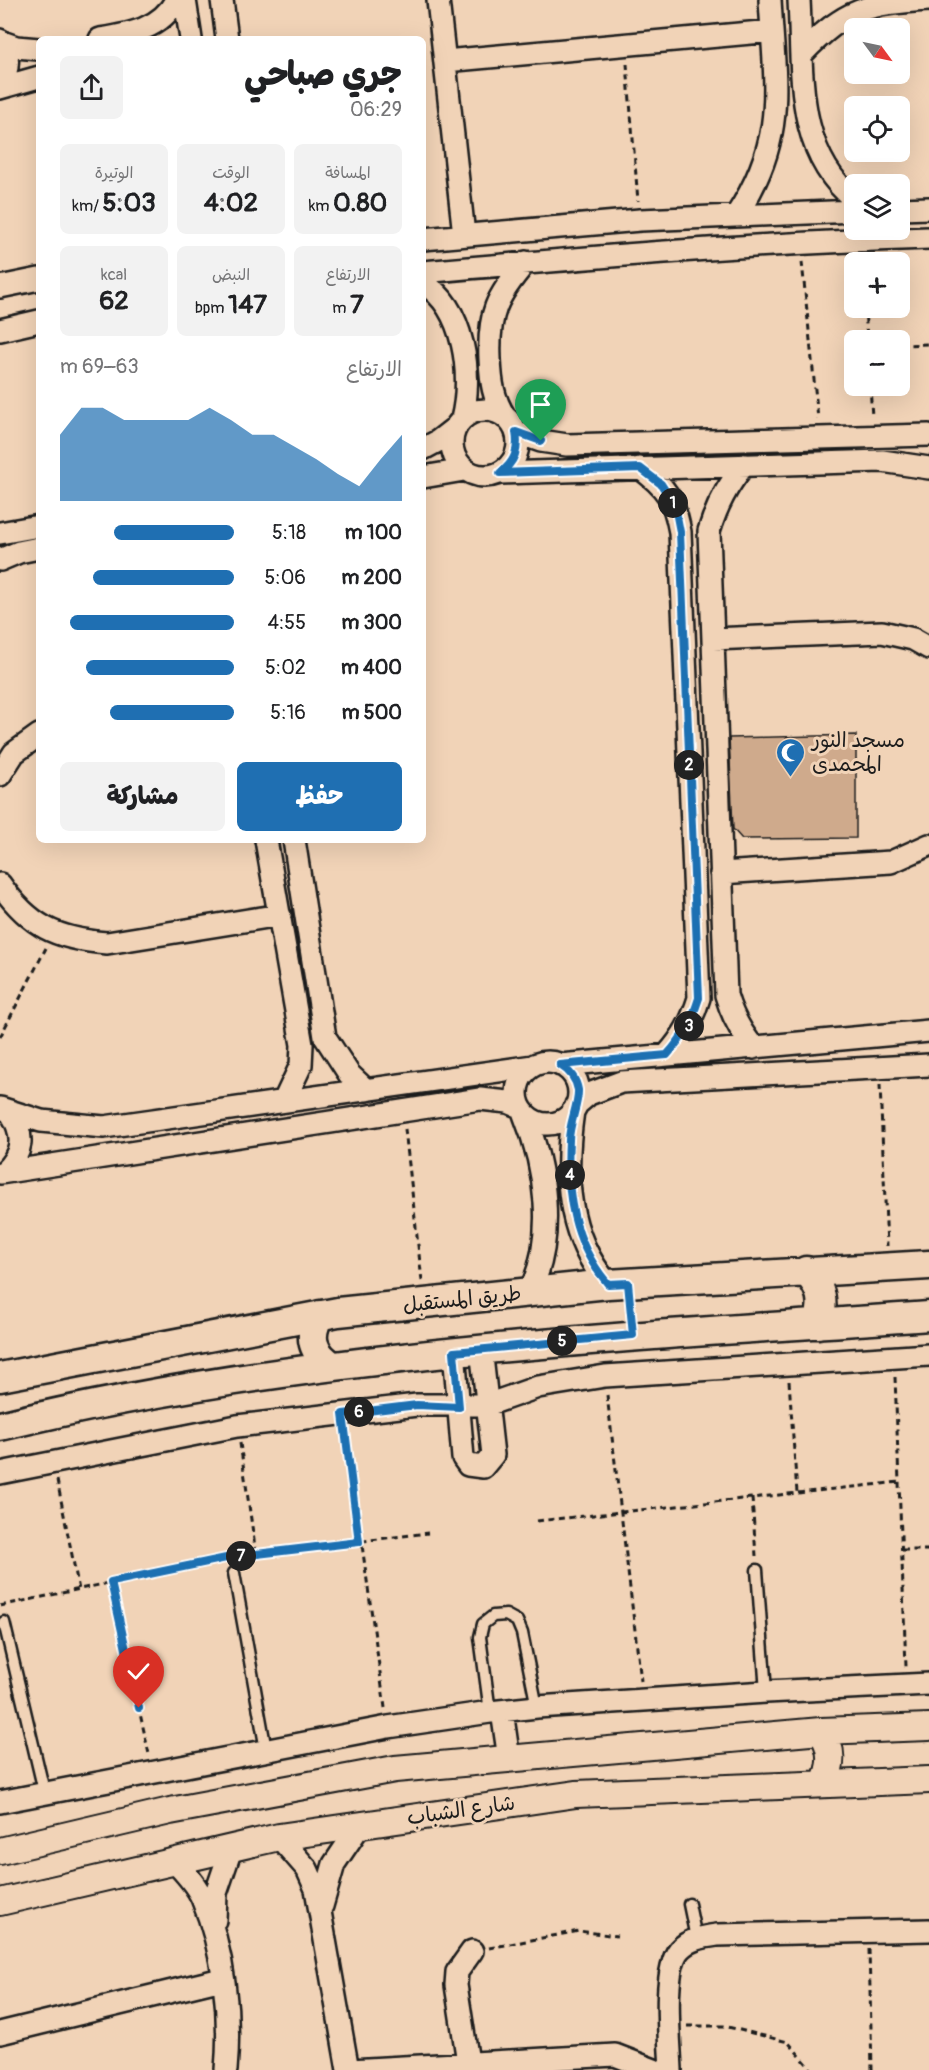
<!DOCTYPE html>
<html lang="ar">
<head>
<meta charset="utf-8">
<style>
  :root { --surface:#fff; --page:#f2f2f2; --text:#202124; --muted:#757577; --accent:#1f6fb2 }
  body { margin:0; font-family:Pangolin,"Playpen Sans Arabic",sans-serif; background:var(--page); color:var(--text); direction:rtl; height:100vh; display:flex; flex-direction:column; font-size:22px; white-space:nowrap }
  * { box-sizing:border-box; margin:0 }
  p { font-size:20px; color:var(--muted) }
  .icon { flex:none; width:33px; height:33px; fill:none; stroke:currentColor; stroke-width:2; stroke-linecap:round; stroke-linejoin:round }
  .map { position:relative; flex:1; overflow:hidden; direction:ltr }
  .sheet { position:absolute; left:36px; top:36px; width:390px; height:807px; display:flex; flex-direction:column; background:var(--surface); border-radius:9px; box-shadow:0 6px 24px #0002; direction:rtl }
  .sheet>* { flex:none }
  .needle { width:39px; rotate:123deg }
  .buttons { position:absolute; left:844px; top:18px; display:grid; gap:12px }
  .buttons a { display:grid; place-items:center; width:66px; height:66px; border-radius:9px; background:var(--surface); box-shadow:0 6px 24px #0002; font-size:30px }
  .pin { position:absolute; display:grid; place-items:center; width:51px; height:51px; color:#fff; margin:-62px -26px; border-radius:50% 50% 50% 0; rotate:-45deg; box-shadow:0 0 6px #0007 }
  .pin .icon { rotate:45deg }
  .km { position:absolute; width:30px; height:30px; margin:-15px; border-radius:50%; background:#222; color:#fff; font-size:16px; line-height:30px; text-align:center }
  .round { display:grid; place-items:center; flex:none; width:63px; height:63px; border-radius:9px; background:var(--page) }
  .head { display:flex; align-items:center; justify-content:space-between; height:102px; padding:0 24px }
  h1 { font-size:33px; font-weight:800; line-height:45px }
  .figures { display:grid; grid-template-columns:repeat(3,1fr); gap:9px; height:102px; padding:6px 24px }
  .figures div { display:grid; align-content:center; border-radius:9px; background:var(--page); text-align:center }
  .figures b { font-size:26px; font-weight:800 }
  .figures small { font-size:16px; font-weight:400 }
  .figures p { font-size:16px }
  .chart { height:168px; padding:12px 24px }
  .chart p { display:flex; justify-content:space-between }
  .chart svg { width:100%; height:108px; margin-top:6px; fill:var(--accent); opacity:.7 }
  .cta { display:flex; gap:12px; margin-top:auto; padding:12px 24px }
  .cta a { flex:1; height:69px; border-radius:9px; background:var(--accent); color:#fff; font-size:24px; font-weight:800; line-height:69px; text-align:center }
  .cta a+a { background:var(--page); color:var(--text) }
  ul { padding:0 24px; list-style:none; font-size:20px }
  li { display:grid; grid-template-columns:96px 72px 1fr; align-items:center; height:45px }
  li i { height:15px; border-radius:8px; background:var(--accent) }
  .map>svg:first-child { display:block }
  .building { fill:#cfaa8c; stroke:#1c1c1c; stroke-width:1.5 }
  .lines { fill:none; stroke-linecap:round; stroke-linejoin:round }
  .service-casing { stroke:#1c1c1c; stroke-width:15 }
  .minor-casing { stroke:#1c1c1c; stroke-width:26 }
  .tertiary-casing { stroke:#1c1c1c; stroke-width:30 }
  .secondary-casing { stroke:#1c1c1c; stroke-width:33 }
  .path { stroke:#1c1c1c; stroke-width:3; stroke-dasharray:6 4.5; stroke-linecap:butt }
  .service { stroke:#f1d3b7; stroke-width:10 }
  .minor { stroke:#f1d3b7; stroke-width:21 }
  .tertiary { stroke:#f1d3b7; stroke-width:26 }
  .secondary { stroke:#f1d3b7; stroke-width:28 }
  .route-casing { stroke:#fff; stroke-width:12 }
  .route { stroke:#1f6fb2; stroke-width:8 }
  .labels { text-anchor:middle; stroke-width:6; stroke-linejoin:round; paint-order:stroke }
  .poi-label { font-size:21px; fill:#1c1c1c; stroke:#f1d3b7; text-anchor:start }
  .street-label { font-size:21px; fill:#1c1c1c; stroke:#f1d3b7 }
</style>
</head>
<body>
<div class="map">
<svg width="929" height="2070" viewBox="0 0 929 2070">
  <rect width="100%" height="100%" fill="#f1d3b7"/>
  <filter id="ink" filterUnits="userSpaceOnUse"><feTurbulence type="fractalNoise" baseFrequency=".0167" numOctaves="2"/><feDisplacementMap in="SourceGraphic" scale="12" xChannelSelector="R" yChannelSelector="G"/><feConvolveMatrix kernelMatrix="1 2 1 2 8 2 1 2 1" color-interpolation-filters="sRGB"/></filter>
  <g filter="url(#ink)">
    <path class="building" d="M856,735v103l-114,1 -9,-10 -4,-91z"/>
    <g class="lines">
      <defs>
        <path id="service" d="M757,1570l9,122
          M234,1573l32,177
          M4,1622l40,169
          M490,1712l-10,-75 3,-13 10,-8 13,-1 11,6 5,12 15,74
          M689,1904l7,34"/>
        <path id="minor" d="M185,0l6,39
          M222,0l5,39
          M438,0l26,235
          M799,0c4,70 -5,152 56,200
          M100,39c30,-5 61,-10 76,-39
          M0,40c10,14 10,29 0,43
          M2,42l14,5 23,2
          M802,54c44,-46 65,-50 127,-54
          M445,61l327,-30
          M0,88l39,-11
          M900,209l29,-1
          M736,216c51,-78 39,-128 34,-216
          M423,239l217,-19 215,-9
          M423,272c169,-15 337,-29 506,-34
          M423,283c42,25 50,93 39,136
          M0,287l39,-8
          M0,330l39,-9
          M452 443a33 33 0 1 1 66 0a33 33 0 1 1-66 0Z
          M505,417c-12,-19 -14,-35 -15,-58 -2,-45 6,-62 36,-97
          M516,432l25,9 26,4 362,-10
          M423,449l15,-8 18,-14
          M744,465c-17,21 -27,40 -35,66l17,464c6,21 14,36 28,53
          M640,468c27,20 34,31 40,64l19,466c-7,23 -16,39 -32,57
          M500,473l382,-12 47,7
          M423,477l41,-7
          M0,533l39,-7
          M0,560l19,-8 20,-4
          M713,639l169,-7 31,7 16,9
          M0,775l14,-22 25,-18
          M266,840l36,205 -1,20 -17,36
          M294,840l31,197 24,37 17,16
          M721,873l170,-11 38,-17
          M0,884c29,42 56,55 107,59l173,-28
          M517 1093a31 31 0 1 1 62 0a31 31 0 1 1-62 0Z
          M560,1065l369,-34
          M576,1105l13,-11 32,-12 308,-17
          M0,1108l41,13 63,6 429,-61
          M573,1111c-9,62 -7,124 35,173
          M524,1114c22,54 32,123 6,177
          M4,1172c19,-19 21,-36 7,-59
          M0,1173l480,-74 28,3 12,5
          M454,1351l9,107 5,7 15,2 10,-12 -12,-107
          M0,1473l237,-47 180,-21h70l51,-18 67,-11 324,-21
          M502,1711l7,48
          M0,1802l388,-75 102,-15 47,-5 229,-15 163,-8
          M279,1837l28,32 9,20 32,181
          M175,1862c10,11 21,22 27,36 22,53 29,116 24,172
          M322,1906l12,-42 27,-40
          M215,1920l1,-27 15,-44
          M0,2033l222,-54
          M468,2062l-12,-77 1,-13 15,-21
          M350,2070l265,-15 39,15
          M671,2070c-1,-28 -9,-99 8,-120 10,-11 24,-13 38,-15l212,-5"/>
        <path id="tertiary" d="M821,1731c12,17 12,35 2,53
          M0,1851l170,-40 225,-42 426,-38 108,-4
          M0,1902l279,-65 297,-43 353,-14"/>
        <path id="secondary" d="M806,1271c16,16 19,32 12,53
          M320,1315c-13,21 -8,38 13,51
          M0,1377l338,-65 270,-28 321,-19
          M0,1426c305,-74 618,-88 929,-110"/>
      </defs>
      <use href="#service" class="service-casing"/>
      <use href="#minor" class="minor-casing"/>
      <use href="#tertiary" class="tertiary-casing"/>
      <use href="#secondary" class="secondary-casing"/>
      <path class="path" d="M627,64l11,137
        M802,262l16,157
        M865,308l2,32
        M900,345l29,-1
        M870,386l2,31
        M0,1037l46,-89
        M880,1085l7,161
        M405,1129l17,152
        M895,1377l11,290
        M789,1381l8,112
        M607,1395l34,286
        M346,1432l39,276
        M240,1443l16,111
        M57,1480l22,110
        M752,1498l4,58
        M537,1521l363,-39
        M902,1550h27
        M111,1583l38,171
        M0,1606l231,-49 197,-24
        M489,1948l90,-17 38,5
        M869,1949l3,121
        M687,2026h37l64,16 24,28"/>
      <use href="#service" class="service"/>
      <use href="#minor" class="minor"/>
      <use href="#tertiary" class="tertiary"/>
      <use href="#secondary" class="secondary"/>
    </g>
  </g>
  <g class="lines" filter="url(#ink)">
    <defs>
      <path id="route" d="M139,1708l-28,-126 120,-25 128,-15 -16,-128 74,-9 42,2 -5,-55 179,-17 -5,-52 -20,1c-35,-41 -42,-91 -39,-144 0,-16 10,-37 9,-50 -2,-12 -8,-19 -18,-25l107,-10c16,-18 25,-34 32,-57l-19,-466 -5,-26 -14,-22 -21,-16 -140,5c15,-11 19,-23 16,-41l25,9"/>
    </defs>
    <use href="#route" class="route-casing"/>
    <use href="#route" class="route"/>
  </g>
  <defs>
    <symbol id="mosque-pin" viewBox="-11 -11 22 30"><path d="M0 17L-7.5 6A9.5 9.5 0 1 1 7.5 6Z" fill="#1f6fb2" stroke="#f1d3b7"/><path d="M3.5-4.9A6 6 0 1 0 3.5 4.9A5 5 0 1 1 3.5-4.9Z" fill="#fff"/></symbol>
  </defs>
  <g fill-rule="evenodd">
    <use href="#mosque-pin" x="774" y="736" width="33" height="45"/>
  </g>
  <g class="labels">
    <g class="poi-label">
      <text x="812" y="747">مسجد النور<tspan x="812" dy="24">المحمدى</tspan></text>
    </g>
    <g class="street-label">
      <text transform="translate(462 1299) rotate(-6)" y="7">طريق المستقبل</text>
      <text transform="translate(461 1810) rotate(-8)" y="7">شارع الشباب</text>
    </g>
  </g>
</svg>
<div class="buttons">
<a><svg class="needle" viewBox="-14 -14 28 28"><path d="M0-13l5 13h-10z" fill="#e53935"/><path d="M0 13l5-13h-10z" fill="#757577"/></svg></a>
<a><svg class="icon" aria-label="locate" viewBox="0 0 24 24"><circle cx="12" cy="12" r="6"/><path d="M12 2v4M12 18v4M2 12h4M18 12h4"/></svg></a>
<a><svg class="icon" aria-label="layers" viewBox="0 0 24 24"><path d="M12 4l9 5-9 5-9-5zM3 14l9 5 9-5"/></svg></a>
<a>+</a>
<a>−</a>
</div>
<div class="pin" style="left:541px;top:441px;background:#1e9e55"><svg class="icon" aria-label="arrive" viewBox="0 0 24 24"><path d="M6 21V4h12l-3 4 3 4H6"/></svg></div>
<div class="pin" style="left:139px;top:1708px;background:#d93025"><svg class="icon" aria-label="check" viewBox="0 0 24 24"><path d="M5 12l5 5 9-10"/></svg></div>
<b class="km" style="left:673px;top:503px">1</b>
<b class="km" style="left:689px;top:765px">2</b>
<b class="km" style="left:689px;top:1026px">3</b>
<b class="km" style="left:570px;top:1175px">4</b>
<b class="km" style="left:562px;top:1341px">5</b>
<b class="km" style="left:359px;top:1412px">6</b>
<b class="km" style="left:241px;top:1556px">7</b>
<section class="sheet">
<div class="head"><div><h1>جري صباحي</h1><p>06:29</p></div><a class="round"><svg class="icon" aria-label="share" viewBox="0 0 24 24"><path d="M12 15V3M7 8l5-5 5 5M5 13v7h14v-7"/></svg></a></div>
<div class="figures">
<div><p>المسافة</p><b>0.80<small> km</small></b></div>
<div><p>الوقت</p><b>4:02</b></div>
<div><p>الوتيرة</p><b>5:03<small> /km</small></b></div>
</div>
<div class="figures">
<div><p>الارتفاع</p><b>7<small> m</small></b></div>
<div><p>النبض</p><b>147<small> bpm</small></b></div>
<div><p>kcal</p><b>62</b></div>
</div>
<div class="chart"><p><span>الارتفاع</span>63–69 m</p>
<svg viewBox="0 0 160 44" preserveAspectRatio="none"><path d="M0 44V17L10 6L20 6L30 11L40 11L50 11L60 11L70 6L80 11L90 17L100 17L110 22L120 27L130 33L140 38L150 27L160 17V44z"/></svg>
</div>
<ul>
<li><b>100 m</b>5:18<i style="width:69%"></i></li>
<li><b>200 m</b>5:06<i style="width:81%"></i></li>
<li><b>300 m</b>4:55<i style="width:94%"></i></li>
<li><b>400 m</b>5:02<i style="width:85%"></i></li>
<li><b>500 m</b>5:16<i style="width:71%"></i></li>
</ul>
<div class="cta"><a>حفظ</a><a>مشاركة</a></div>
</section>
</div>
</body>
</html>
